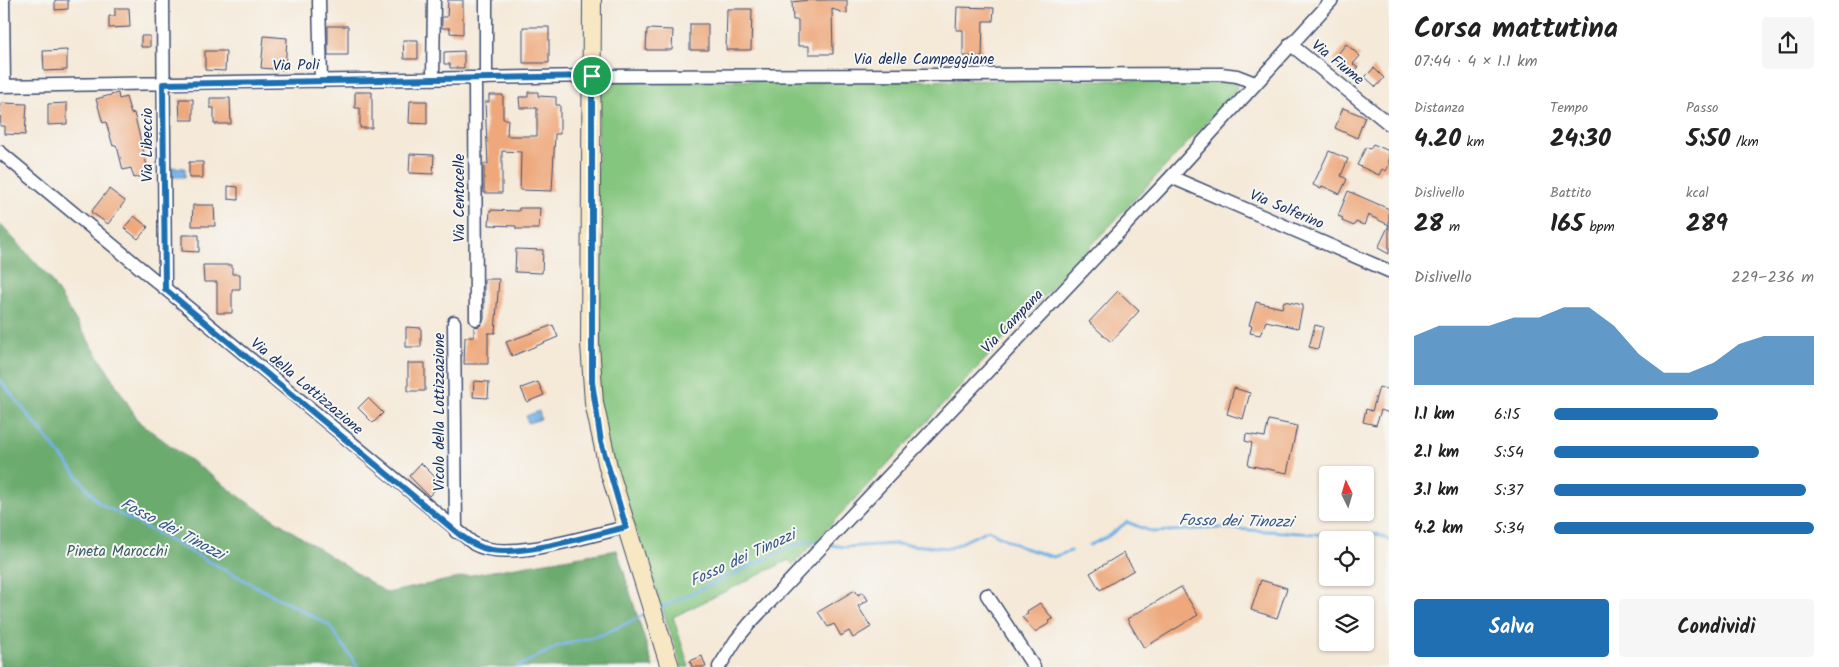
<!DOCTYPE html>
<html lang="it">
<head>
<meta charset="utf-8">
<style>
  :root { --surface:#fff; --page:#f6f6f6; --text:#222; --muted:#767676; --accent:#1f6fb2 }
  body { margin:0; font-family:Kalam,sans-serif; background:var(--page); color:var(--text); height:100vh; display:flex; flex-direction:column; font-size:19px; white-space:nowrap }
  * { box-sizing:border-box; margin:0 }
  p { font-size:16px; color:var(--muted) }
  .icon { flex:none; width:28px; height:28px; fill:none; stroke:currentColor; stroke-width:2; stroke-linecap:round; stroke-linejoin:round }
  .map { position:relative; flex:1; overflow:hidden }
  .sheet { display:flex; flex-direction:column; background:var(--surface); width:450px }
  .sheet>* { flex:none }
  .needle { width:32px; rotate:355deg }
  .buttons { position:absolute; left:1319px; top:466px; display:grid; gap:10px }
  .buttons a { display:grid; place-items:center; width:55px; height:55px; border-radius:5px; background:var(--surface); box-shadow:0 1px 4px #0004; font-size:25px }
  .pin { position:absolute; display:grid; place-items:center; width:42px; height:42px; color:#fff; margin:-21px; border:2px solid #fff; border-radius:50%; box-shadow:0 1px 5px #0007 }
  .round { display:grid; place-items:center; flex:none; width:52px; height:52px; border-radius:5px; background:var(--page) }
  .overview { display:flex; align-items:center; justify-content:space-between; height:85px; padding:0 25px }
  h1 { font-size:28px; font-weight:700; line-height:38px }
  .figures { display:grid; grid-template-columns:repeat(3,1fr); gap:8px; height:85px; padding:5px 25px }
  .figures div { display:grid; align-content:center }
  .figures b { font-size:25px; font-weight:700 }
  .figures small { font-size:14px; font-weight:400 }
  .figures p { font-size:14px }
  .chart { height:140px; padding:10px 25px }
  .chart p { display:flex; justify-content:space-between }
  .chart svg { width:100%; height:90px; margin-top:5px; fill:var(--accent); opacity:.7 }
  .button { display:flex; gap:10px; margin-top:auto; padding:10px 25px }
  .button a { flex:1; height:58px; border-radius:5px; background:var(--accent); color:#fff; font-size:20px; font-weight:700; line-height:58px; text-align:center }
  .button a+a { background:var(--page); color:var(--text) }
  ul { padding:0 25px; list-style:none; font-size:16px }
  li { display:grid; grid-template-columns:80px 60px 1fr; align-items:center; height:38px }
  li i { height:12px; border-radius:6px; background:var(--accent) }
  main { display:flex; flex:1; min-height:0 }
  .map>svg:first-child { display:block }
  .green { fill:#85c67f; stroke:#507a6e }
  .forest { fill:#6cab6e; stroke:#446d66 }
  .water { fill:#72b0e4; stroke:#4670a1 }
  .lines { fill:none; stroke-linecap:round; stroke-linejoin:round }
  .stream { stroke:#72b0e4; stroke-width:3 }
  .building { fill:#eea87c }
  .street-casing { stroke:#3c4b70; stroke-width:15 }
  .secondary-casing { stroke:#3c4b70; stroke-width:20 }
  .street { stroke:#fff; stroke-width:12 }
  .secondary { stroke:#f7e8c3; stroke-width:18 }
  .route-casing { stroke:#fff; stroke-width:10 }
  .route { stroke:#1f6fb2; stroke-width:6 }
  .labels { text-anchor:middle; stroke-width:4; stroke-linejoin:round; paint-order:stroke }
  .street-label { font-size:15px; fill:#1b2f5e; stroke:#f6f6f2 }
  .park-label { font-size:15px; fill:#3b5c68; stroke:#f6f6f2 }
  .water-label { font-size:16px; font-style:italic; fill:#355686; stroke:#f6f6f2 }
</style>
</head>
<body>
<main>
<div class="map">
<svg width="1389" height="667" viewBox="0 0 1389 667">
  <rect width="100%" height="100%" fill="#f6f6f2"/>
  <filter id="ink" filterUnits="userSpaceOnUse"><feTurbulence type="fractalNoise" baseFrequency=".02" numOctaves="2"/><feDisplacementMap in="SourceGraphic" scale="10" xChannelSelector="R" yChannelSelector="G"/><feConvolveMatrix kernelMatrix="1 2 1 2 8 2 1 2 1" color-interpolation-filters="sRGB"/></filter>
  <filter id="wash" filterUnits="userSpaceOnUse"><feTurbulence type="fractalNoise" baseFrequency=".0096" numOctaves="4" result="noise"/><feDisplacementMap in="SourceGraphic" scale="20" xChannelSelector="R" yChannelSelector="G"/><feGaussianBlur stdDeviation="1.12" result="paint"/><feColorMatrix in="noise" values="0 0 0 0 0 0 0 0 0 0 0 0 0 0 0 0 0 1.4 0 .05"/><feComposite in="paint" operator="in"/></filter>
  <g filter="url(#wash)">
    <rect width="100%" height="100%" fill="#f5e9d8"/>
    <path class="green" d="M1235,80l2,6 -3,7 -441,472 -4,-5 -116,57 16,50h-7l-81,-241 -10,-83 9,-262z"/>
    <path class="forest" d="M0,224l48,52 92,147 107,79 140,91 94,-20 136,-23 36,117h-653z"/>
    <path class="water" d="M169,167l16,1v9h-16z
      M539,411l2,8 -13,4 -2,-7z"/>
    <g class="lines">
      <path class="stream" d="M0,380l99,123 230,122 29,42
        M830,545l14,2 51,-3 55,4 38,-18 33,17 32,10 18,-6
        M1090,545l17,-8 20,-15 25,10 68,-4 127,8 30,-2 12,6
        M658,609l147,-68 14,2
        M517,667l41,-21 46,-12 44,-21"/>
    </g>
    <g id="blocks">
      <path class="building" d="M55,0h13v9l-13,1z
        M448,0h15v34l-13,-1v-5h-8v-11h5z
        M809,0h38v14l-15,-5 1,45h-24v-8h-11v-26h-5l-1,-18z
        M957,7l37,1 -1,13h-10l-1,36 -19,-1v-26h-7z
        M115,8h14l1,19 -21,1v-12h6z
        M727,9h25l-1,41h-25z
        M690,24h18v26h-18z
        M328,26h20v29h-20z
        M523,27h26v36h-26z
        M647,29l26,1 -1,20h-26z
        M141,36h9v11h-9z
        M264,36l23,2 -2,32 -24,-2z
        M403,40h15v19h-14z
        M1346,44l14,12 -7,8 5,4 -7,8 -18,-16z
        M67,50v20l-23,1 -1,-20z
        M205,51h21l-1,20 -20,-1z
        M464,51v17h-14v-4h-6v-12z
        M1374,68l10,10 -8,9 -11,-10z
        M355,92h17v36h-12v-20h-5z
        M528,92h10v4l18,1v8h4v29h-5l-3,57 -32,-1 1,-38 -19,-1v42h-18v-29h4l-3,-62h4v-7h14v24h5l-1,17h30v-28h-17l-1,-11h9z
        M118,93l1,6 7,-2 5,17 3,-1 15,61 -15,4 -3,-10 -8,2 -5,-20 -2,-5 -3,1 -7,-24 -3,1 -7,-24z
        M210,98h20l1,26h-17v-16h-4z
        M179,99h14v21h-13z
        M410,101h17v23l-18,-1z
        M1,103l26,1 -2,31 -20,-1v-8h-5z
        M67,103v21l-19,1v-21z
        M1343,108l22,9 -8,21 -22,-10z
        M1373,144l16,7v14l-3,6 -4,-2 -3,6 -22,-10 9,-18 4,2z
        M1329,151l19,8 -7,17 6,3 -7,15 -18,-8 -1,3 -8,-4z
        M410,154l24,1 -1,19 -24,-1z
        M189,162h14v16h-14z
        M228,186l10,1v13l-10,-1z
        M109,189l16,12 -17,23 -17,-12z
        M1348,191l41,18v16l-21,-10 -4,10 -8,-3 -2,4 -12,-5 1,-3 -5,-2z
        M193,205h21l1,21h-23z
        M519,208h21l-1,21h-23v-3l-27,-1 1,-15 29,1z
        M134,216l14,11 -10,12 -14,-11z
        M1389,225v29l-11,-6z
        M182,235h17v17l-17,-1z
        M516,249l27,1 -1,23 -27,-1z
        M203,265h29v9h8v15h-8v24h-15v-31h-13z
        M484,279h15l-4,54h-7v31h-24l1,-27h9v-10l6,-1 4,-7z
        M1118,291l21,20 -28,31 -22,-20z
        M1284,301l19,4 -5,23 -32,-7 -6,14 -10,-2 2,-7 -3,-1 7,-23 26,6z
        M553,325l5,12 -46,19 -6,-14z
        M1315,325l8,2 -5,22 -9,-2z
        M406,327l15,1v19h-15z
        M408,363h17v28h-17z
        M474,381l15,1 -1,16 -15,-1z
        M538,382l6,13 -17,7 -6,-14z
        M1379,387l10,3v23l-8,-3 -5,15 -13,-3 3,-13 6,2z
        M1234,388l16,5 -7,26 -16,-5z
        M368,398l15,15 -10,10 -15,-15z
        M1269,420l28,6 -10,47 -39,-8 4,-22 -7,-2 1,-7 19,3z
        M421,463l20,20 -12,13 -20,-20z
        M1123,553l11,17 -34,20 -10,-17z
        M1261,580l26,8 -10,30 -26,-8z
        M1181,587l17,28 -54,33 -17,-29z
        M855,590l3,5 5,-3 5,8 -10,6 13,21 -18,11 -4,-7 -8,5 -7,-12 -6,3 -10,-15z
        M1040,603l13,16 -4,2 1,2 -15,9 -13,-15 6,-3 -1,-3z
        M702,656l4,11h-14l-2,-6z"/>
    </g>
  </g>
  <g filter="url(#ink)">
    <use href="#blocks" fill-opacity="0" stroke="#3c4b70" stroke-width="1"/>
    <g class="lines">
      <defs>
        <path id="street" d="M3,0l1,86
          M163,0l2,289
          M319,0l2,81
          M486,0v78
          M1290,44l99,80
          M475,78l1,241
          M433,79l1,-79
          M0,86l592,-10 629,-2 16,2 18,7
          M0,152l474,392c33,19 115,-9 152,-17
          M1171,177l218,94
          M454,322l2,210
          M987,595l47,72
          M719,667l17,-27 14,-17 421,-446 161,-177"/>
        <path id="secondary" d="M592,0l-2,344 4,59 14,64 62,200"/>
      </defs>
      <use href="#street" class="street-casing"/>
      <use href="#secondary" class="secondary-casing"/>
      <use href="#street" class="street"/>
      <use href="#secondary" class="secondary"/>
    </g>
  </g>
  <g class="lines" filter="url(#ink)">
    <defs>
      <path id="route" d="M592,76v306l9,60 25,85c-34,8 -103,29 -135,23 -12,-2 -21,-8 -31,-15l-295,-246 -2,-205z"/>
    </defs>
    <use href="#route" class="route-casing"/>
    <use href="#route" class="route"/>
  </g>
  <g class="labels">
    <g class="street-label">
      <text x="924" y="64">Via delle Campeggiane</text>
      <text transform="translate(1338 62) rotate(39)" y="5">Via Fiume</text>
      <text transform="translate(296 65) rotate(-1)" y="5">Via Poli</text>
      <text transform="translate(147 145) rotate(-90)" y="5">Via Libeccio</text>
      <text transform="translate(459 198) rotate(-90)" y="5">Via Centocelle</text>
      <text transform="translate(1287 209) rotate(23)" y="5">Via Solferino</text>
      <text transform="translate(1012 321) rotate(-46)" y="5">Via Campana</text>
      <text transform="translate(307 386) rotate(40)" y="5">Via della Lottizzazione</text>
      <text transform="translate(439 412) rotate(-90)" y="5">Vicolo della Lottizzazione</text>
    </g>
    <g class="park-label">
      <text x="117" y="556">Pineta Marocchi</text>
    </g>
    <g class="water-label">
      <text transform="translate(1236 520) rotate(1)" y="6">Fosso dei Tinozzi</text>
      <text transform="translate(173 528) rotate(28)" y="6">Fosso dei Tinozzi</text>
      <text transform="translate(742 557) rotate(-25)" y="6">Fosso dei Tinozzi</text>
    </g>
  </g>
</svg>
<div class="buttons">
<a><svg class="needle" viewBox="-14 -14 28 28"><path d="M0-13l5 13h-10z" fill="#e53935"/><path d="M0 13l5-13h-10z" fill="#767676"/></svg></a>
<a><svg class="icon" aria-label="locate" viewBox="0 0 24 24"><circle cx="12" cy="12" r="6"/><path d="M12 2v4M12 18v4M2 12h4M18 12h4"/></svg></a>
<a><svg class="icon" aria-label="layers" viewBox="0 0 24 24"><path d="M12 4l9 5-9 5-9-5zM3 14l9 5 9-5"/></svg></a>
</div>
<div class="pin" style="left:592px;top:76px;background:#1e9e55"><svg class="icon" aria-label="arrive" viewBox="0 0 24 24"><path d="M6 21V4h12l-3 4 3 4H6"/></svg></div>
</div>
<section class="sheet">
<div class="overview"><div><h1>Corsa mattutina</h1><p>07:44 · 4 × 1.1 km</p></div><a class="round"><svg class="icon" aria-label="share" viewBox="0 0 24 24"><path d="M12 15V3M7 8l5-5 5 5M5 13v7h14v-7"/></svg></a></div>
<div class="figures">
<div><p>Distanza</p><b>4.20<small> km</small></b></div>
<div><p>Tempo</p><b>24:30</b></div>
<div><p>Passo</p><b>5:50<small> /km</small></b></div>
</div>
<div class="figures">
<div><p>Dislivello</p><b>28<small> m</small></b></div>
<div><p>Battito</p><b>165<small> bpm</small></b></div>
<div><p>kcal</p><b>289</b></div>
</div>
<div class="chart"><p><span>Dislivello</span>229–236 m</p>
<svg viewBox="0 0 160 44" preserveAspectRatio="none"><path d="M0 44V20L10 15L20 15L30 15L40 11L50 11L60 6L70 6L80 15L90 29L100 38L110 38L120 33L130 24L140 20L150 20L160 20V44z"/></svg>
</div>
<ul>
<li><b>1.1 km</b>6:15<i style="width:63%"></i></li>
<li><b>2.1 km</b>5:54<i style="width:79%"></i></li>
<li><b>3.1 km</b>5:37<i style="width:97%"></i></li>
<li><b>4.2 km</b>5:34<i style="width:100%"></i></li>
</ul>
<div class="button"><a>Salva</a><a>Condividi</a></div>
</section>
</main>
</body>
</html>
